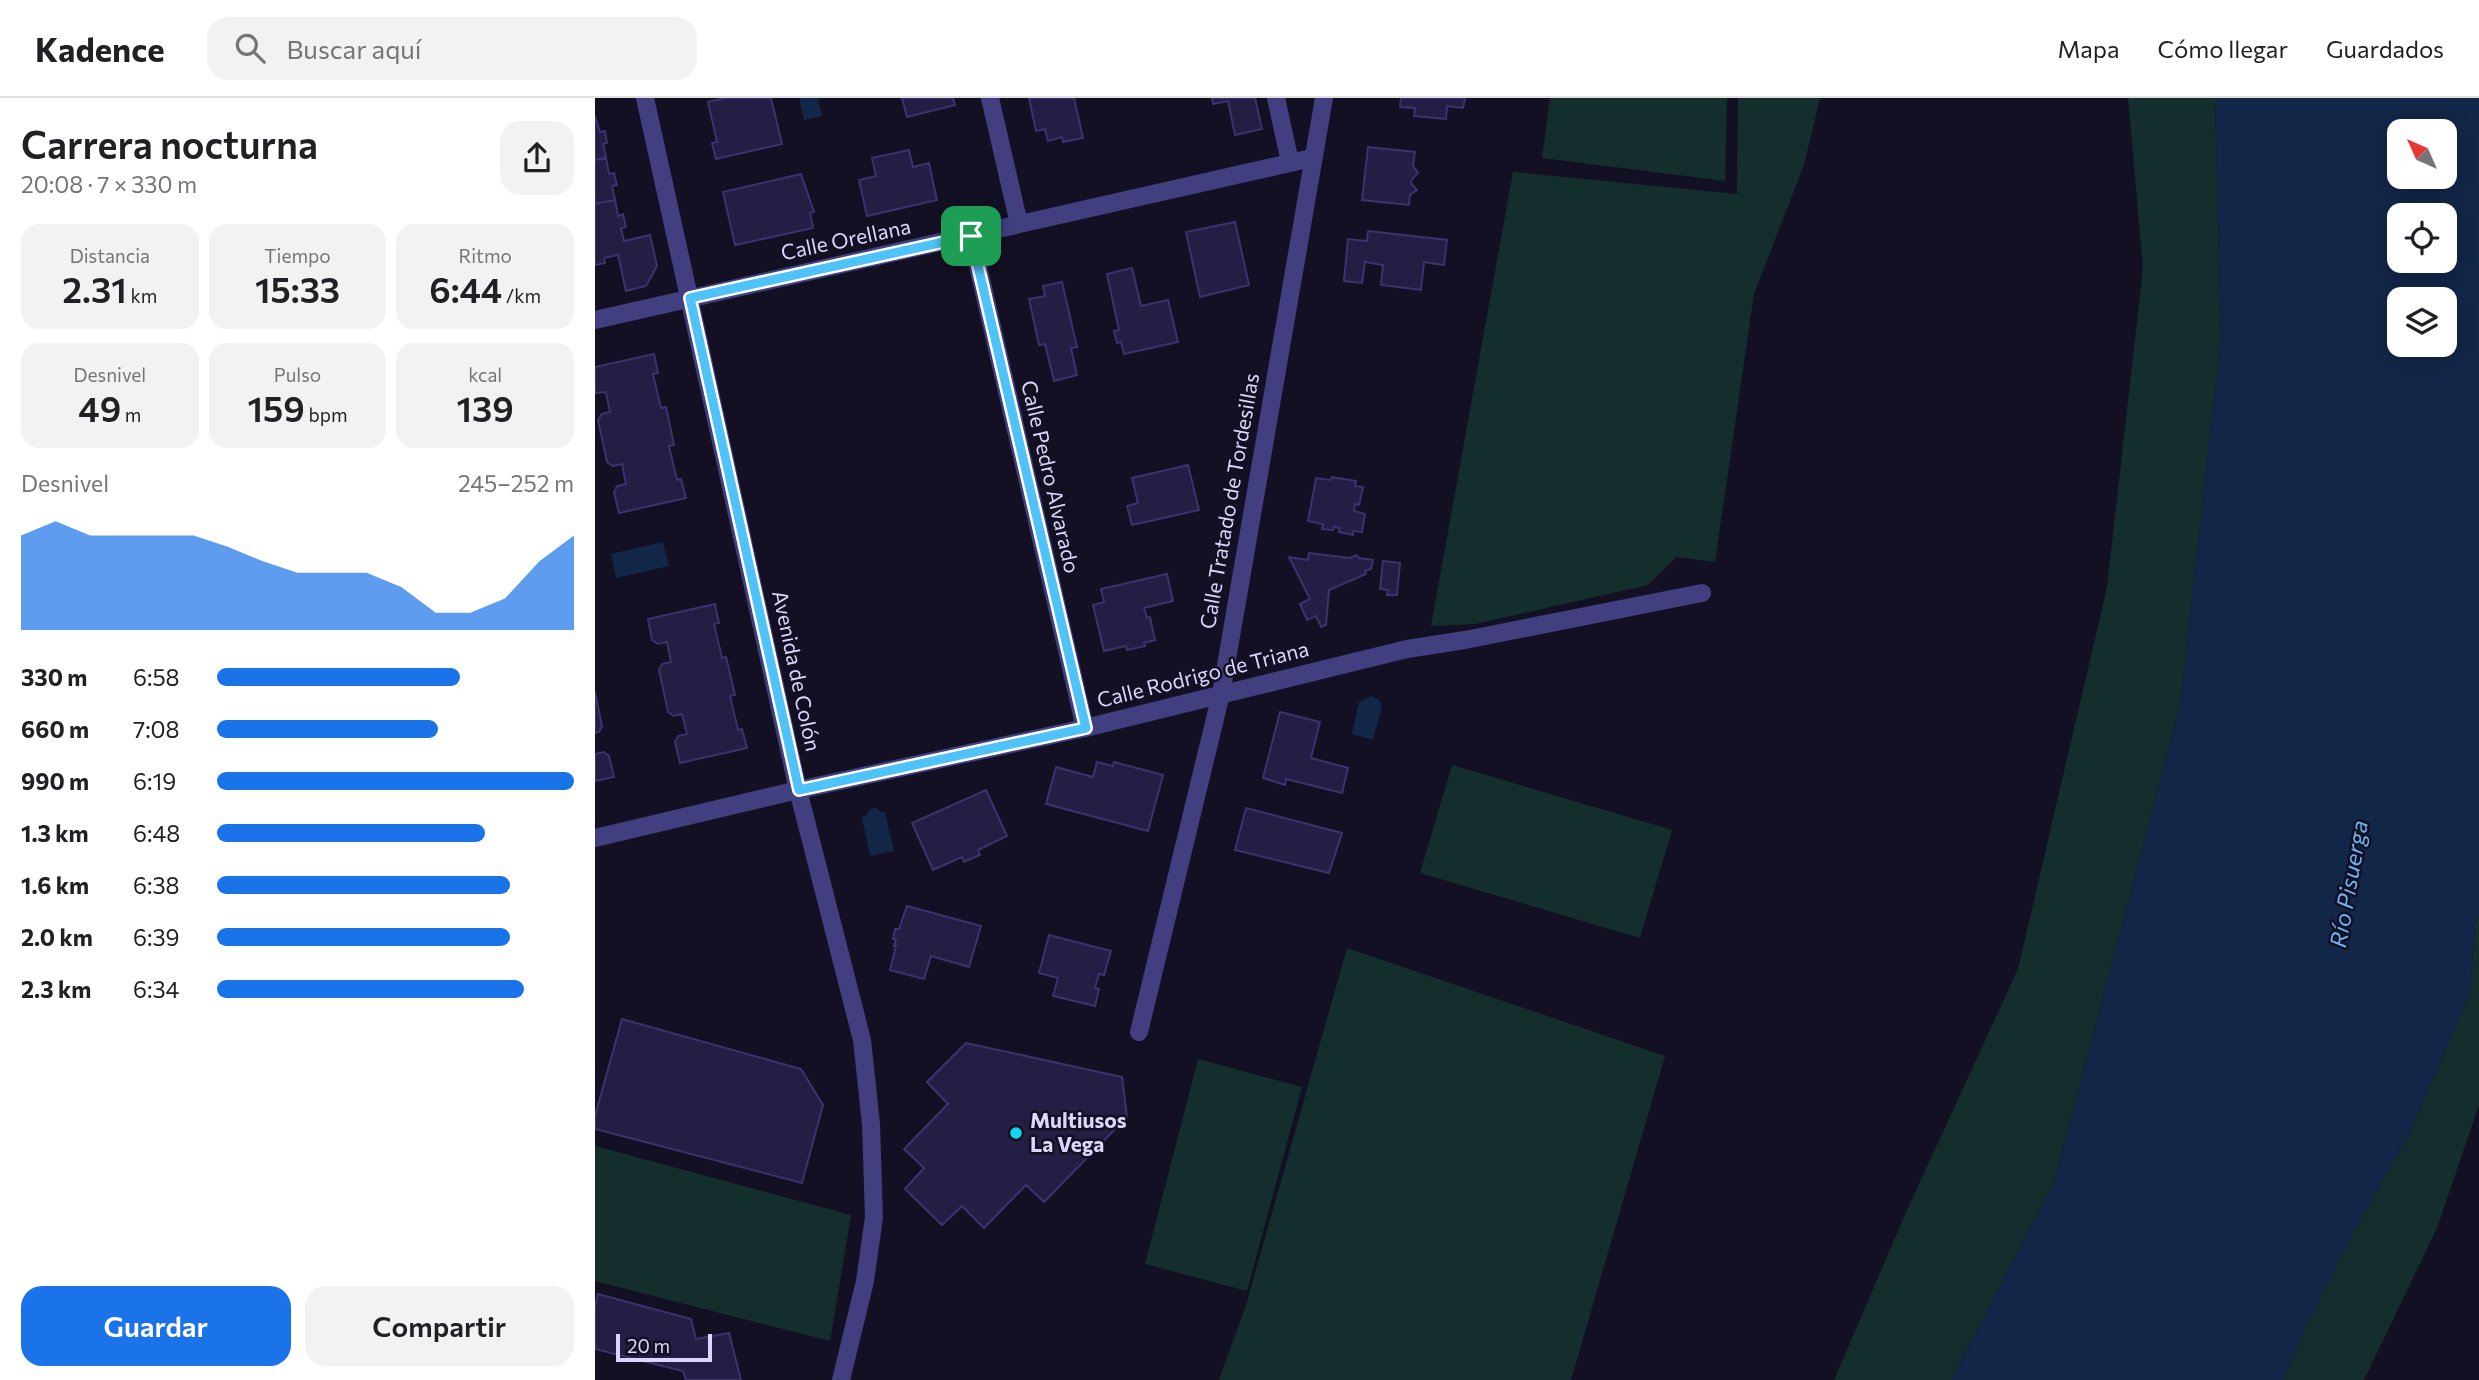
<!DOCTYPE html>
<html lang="es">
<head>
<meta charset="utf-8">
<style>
  :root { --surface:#fff; --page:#f2f2f2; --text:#202124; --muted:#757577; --line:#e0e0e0; --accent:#1a73e8 }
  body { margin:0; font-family:Commissioner,sans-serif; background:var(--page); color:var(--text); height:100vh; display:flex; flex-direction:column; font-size:26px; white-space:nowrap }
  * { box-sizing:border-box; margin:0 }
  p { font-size:23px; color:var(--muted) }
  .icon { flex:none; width:38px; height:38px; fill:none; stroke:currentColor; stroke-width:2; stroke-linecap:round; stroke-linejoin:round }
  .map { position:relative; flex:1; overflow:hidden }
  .details { display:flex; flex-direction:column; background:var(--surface); width:595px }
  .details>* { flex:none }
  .needle { width:46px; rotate:315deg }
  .controls { position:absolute; left:1792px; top:21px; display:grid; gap:14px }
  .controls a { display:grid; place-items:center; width:70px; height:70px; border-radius:14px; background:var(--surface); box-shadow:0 4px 18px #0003; font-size:35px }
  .scale { position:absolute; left:21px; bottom:18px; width:96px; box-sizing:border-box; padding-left:7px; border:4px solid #dbd6fc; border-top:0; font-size:19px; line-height:24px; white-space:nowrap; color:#dbd6fc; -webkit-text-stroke:5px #141024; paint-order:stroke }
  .pin { position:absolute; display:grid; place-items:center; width:60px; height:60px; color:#fff; margin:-30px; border-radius:14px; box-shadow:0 4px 10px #0006 }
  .round { display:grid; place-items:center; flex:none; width:74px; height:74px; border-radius:21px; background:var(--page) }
  .head { display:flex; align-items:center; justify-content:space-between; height:119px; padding:0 21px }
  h1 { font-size:38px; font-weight:600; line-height:52px }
  .metrics { display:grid; grid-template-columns:repeat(3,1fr); gap:10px; height:119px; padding:7px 21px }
  .metrics div { display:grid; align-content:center; border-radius:18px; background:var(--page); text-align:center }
  .metrics b { font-size:35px; font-weight:600 }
  .metrics small { font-size:19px; font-weight:400 }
  .metrics p { font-size:19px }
  .chart { height:196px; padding:14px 21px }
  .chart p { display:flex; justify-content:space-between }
  .chart svg { width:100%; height:126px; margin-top:7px; fill:var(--accent); opacity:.7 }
  .cta { display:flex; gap:14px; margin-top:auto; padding:14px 21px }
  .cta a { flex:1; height:80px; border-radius:21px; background:var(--accent); color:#fff; font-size:28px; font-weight:600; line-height:80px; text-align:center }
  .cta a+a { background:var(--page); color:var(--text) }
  ul { padding:0 21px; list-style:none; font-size:23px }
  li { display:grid; grid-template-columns:112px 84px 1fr; align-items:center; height:52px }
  li i { height:18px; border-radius:9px; background:var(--accent) }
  header { display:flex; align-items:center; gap:42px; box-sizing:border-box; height:98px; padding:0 35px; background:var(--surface); border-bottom:2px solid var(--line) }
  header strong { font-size:33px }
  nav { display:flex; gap:38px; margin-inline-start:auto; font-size:24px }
  .search { width:490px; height:63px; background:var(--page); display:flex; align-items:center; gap:18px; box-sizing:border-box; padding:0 24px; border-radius:21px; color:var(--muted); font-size:26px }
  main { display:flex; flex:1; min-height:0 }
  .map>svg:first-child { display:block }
  .green { fill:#142e2d }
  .water { fill:#122647; fill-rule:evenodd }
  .building { fill:#251e44; stroke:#3d316e; stroke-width:2 }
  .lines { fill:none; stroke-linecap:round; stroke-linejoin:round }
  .minor { stroke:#413f80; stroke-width:18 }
  .route-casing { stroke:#fff; stroke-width:14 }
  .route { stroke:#4fc3f7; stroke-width:9 }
  .poi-dot { fill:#11d7ee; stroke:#141024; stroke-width:2.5 }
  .labels { text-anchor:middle; stroke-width:5; stroke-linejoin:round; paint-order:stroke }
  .street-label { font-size:21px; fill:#dbd6fc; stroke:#141024 }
  .poi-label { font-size:21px; font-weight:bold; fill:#dbd6fc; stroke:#141024; text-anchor:start }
  .water-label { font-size:23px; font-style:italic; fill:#6cb5f5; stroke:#141024 }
</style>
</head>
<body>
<header>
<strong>Kadence</strong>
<div class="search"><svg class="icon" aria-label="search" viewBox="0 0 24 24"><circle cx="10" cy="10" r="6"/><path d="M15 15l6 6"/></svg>Buscar aquí</div>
<nav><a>Mapa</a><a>Cómo llegar</a><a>Guardados</a></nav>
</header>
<main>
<section class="details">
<div class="head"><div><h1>Carrera nocturna</h1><p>20:08 · 7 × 330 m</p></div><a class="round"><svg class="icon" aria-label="share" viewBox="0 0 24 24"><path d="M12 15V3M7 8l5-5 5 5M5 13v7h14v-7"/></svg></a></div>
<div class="metrics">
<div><p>Distancia</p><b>2.31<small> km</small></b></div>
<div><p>Tiempo</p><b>15:33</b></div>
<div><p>Ritmo</p><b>6:44<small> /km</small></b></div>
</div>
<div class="metrics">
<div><p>Desnivel</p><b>49<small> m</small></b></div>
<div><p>Pulso</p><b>159<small> bpm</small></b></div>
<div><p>kcal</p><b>139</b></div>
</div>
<div class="chart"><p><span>Desnivel</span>245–252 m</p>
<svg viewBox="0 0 160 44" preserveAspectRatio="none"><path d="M0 44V11L10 6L20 11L30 11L40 11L50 11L60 15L70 20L80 24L90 24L100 24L110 29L120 38L130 38L140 33L150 20L160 11V44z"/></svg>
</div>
<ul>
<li><b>330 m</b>6:58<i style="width:68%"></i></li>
<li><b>660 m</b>7:08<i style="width:62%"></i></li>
<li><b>990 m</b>6:19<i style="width:100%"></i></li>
<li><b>1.3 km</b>6:48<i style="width:75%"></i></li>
<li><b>1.6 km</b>6:38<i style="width:82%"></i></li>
<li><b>2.0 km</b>6:39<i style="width:82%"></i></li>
<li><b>2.3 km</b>6:34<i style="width:86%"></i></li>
</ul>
<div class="cta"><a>Guardar</a><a>Compartir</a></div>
</section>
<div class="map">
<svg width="1884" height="1282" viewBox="0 0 1884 1282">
  <rect width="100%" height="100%" fill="#141024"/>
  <path class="green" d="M955,0h177l-2,83 -183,-23z
    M1143,0h82l-16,67 -50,129 -39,268 -39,-5 -28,28 -173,39 -44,2 82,-454 224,22z
    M1533,0h87l6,239 -41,369 -126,477 -103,197h-117l73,-170 111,-241 89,-382 36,-319z
    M857,667l220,65 -32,108 -220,-65z
    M1884,817v190l-42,123 -73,152h-80l17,-43 52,-104 57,-101 60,-139 5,-70z
    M752,850l318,108 -94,324h-352l27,-75z
    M603,961l104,28 -55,204 -102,-27z
    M0,1048l256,69 -21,126 -235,-60z"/>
  <path class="water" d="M204,0h19l4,18 -18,4z
    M1620,0h264v817l-4,8 -5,70 -60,139 -57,101 -52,104 -17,43h-333l103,-197 126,-477 41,-369zM1804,33h46v46h-46zM1804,117h46v46h-46zM1804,201h46v46h-46z
    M68,444l6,24 -53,12 -5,-24z
    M776,598l8,4 3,6 -9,34 -21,-6 7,-32z
    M281,710l5,4h4l9,39 -24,5 -8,-39 4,-1 4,-7z"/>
  <path class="building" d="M130,0h46l11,46 -66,15 -4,-16 5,-1 -9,-40z
    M307,0h51l2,7 -48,12z
    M434,0h45l9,40 -20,4 -1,-5 -14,4 -3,-12 -9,2z
    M617,0h43l7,31 -27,6 -7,-34 -15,3z
    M806,0h64l-2,10 -16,-2 -1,13 -32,-3 1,-8 -15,-1z
    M0,18l5,16 5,-1 2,12 -4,1 3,14 -11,2z
    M773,49l47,5 -2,14 5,7 -6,6 -1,4 6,7 -7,5 -1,10 -47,-5z
    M314,52l4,17 16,-4 8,37 -70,16 -8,-36 17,-4 -4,-18z
    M11,60l3,16 5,-1 3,12 -5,1 3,14 -20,4v-44z
    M206,76l13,38 -4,1 3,15 -78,17 -12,-53z
    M20,102l3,16 5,-2 3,13 -5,1 3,13 26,-6 7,31 -11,20 -20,5 -8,-36 -14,3 1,5 -10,2v-61z
    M640,124l14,63 -49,12 -14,-65z
    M773,133l79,9 -3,25 -20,-3 -3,28 -40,-5 2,-20 -18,-3 -3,21 -18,-2 4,-42 19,2z
    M537,170l9,38 27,-6 10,42 -54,12 -3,-12 -4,1 -3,-12 5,-1 -12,-56z
    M467,184l15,65 -6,1 6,27 -23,6 -9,-37 -6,1 -10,-46 16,-3 -2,-10z
    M59,256l4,19 -5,1 8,34 5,-1 8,38 -5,1 8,34 4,-1 5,19 -67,15 -5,-21 3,-6 9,-2 -4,-20 -9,2 -6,-4 -9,-42 4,-6 8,-2 -4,-20 -11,1v-26z
    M593,367l11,45 -67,15 -5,-19 11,-3 -6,-25z
    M737,379l24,4 -1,5 8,1 -4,18 -4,-1 -1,7 11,3 -3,18 -9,-1v4l-14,-3 1,-4 -6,-1 -1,3 -11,-1 1,-5 -15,-3 8,-43 15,2z
    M714,455l41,5 7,-3 2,3 14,2 -2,9 -6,2 1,3 -37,16 -3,35 -5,2 -5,-11 -9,4 -7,-16 10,-5 -21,-42 19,3z
    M788,463l17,2 -3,32h-10l1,-5 -8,-1z
    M572,476l6,27 -29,7 3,10 3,-1 5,23 -11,3 1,3 -18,4 -1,-4 -22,5 -11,-46 11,-3 -3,-13z
    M120,506l4,19 -5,1 8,34 4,-1 9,38 -5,1 8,34 4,-1 5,19 -67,15 -5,-21 3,-6 9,-2 -5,-20 -8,2 -6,-4 -9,-42 3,-6 9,-2 -4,-20 -9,2 -6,-4 -4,-21z
    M0,594l7,34 -3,6 -4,1z
    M685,614l40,10 -9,36 37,10 -6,25 -56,-14 -1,6 -22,-7z
    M9,654l5,4 5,21 -19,4v-27z
    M502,664l16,4 1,-4 49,13 -15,56 -102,-27 10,-37 37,10z
    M391,692l21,46 -29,14 2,5 -16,7 -2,-5 -29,13 -21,-47z
    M651,710l96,25 -13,40 -94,-23z
    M312,808l74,20 -12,41 -38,-11 -7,23 -34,-9 6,-24h-2l2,-7h-3l2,-10h4z
    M454,837l62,16 -7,24 -5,-1 -4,14 4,1 -4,17 -42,-10 5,-18 -19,-5z
    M27,921l179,50 22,36 -21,78 -207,-54v-13z
    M371,945l156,34 5,40 -83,85 -18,-17 -42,43 -22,-22 -20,19 -37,-36 19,-21 -20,-19 44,-45 -21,-22z
    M3,1196l93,25 5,20 33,-6 12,47h-55l-3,-9 -88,-22v-42z"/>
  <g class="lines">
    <path class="minor" d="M50,0l153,692 64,250 9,84 3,93 -9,64 -24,99
      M395,0l29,126
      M681,0l14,64
      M376,138l114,492
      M0,222l717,-162
      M0,740l203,-48 287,-62 322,-79 58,-9 237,-47
      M544,934l82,-338 103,-596"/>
  </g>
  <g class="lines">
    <defs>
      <path id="route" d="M376,138l115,492 -287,62 -109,-492z"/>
    </defs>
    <use href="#route" class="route-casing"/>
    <use href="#route" class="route"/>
  </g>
  <circle class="poi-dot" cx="421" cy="1035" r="7"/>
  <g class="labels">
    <g class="street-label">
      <text transform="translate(251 142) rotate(-12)" y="7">Calle Orellana</text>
      <text transform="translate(455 379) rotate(77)" y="7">Calle Pedro Alvarado</text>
      <text transform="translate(635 403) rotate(-80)" y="7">Calle Tratado de Tordesillas</text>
      <text transform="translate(201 573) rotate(78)" y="7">Avenida de Colón</text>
      <text transform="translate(608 577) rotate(-14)" y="7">Calle Rodrigo de Triana</text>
    </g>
    <g class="poi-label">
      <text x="435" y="1030">Multiusos<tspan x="435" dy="24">La Vega</tspan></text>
    </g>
    <g class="water-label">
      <text transform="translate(1754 786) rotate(-80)" y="8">Río Pisuerga</text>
    </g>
  </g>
</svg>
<div class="controls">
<a><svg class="needle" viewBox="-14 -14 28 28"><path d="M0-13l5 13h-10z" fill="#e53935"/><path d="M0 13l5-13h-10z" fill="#757577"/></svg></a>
<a><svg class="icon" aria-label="locate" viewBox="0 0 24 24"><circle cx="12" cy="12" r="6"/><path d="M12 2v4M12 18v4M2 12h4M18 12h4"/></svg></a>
<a><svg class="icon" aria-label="layers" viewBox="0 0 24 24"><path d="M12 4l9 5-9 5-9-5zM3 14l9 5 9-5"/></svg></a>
</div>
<div class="scale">20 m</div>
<div class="pin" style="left:376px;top:138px;background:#1e9e55"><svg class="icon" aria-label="arrive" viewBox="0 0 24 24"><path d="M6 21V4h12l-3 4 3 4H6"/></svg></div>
</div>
</main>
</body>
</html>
